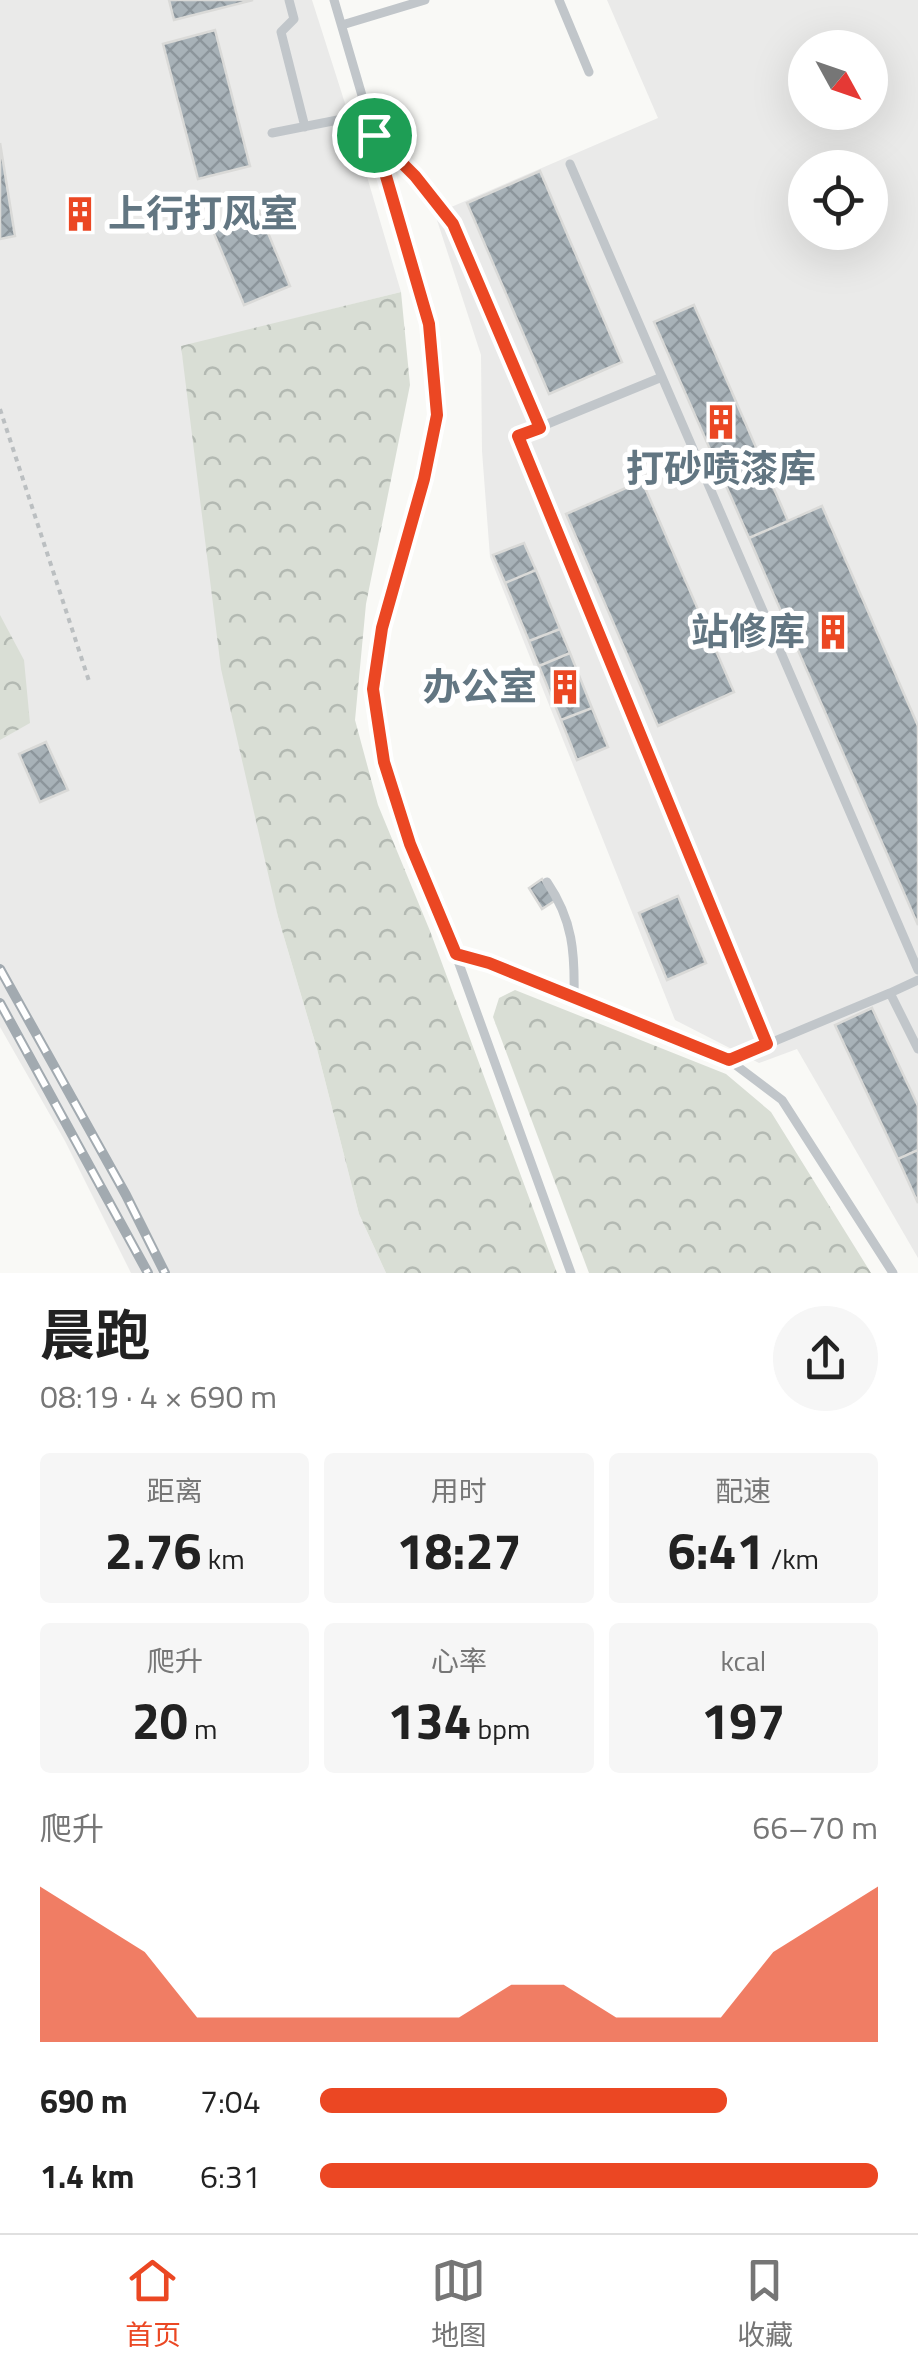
<!DOCTYPE html>
<html lang="zh">
<head>
<meta charset="utf-8">
<style>
  :root { --surface:#fff; --page:#f6f6f6; --text:#222; --muted:#767676; --line:#e0e0e0; --accent:#eb4723 }
  body { margin:0; font-family:"Titillium Web","Noto Sans SC",sans-serif; background:var(--page); color:var(--text); height:100vh; display:flex; flex-direction:column; font-size:38px; white-space:nowrap }
  * { box-sizing:border-box; margin:0 }
  p { font-size:32px; color:var(--muted) }
  .icon { flex:none; width:55px; height:55px; fill:none; stroke:currentColor; stroke-width:2; stroke-linecap:round; stroke-linejoin:round }
  .map { position:relative; height:1273px; overflow:hidden }
  .panel { display:flex; flex-direction:column; background:var(--surface); flex:1 }
  .panel>* { flex:none }
  .needle { width:65px; rotate:130deg }
  .buttons { position:absolute; left:788px; top:30px; display:grid; gap:20px }
  .buttons a { display:grid; place-items:center; width:100px; height:100px; border-radius:50%; background:var(--surface); box-shadow:0 10px 40px #0002; font-size:50px }
  .pin { position:absolute; display:grid; place-items:center; width:85px; height:85px; color:#fff; margin:-42px; border:5px solid #fff; border-radius:50%; box-shadow:0 2px 10px #0007 }
  .round { display:grid; place-items:center; flex:none; width:105px; height:105px; border-radius:52px; background:var(--page) }
  .overview { display:flex; align-items:center; justify-content:space-between; height:170px; padding:0 40px }
  h1 { font-size:55px; font-weight:700; line-height:75px }
  .metrics { display:grid; grid-template-columns:repeat(3,1fr); gap:15px; height:170px; padding:10px 40px }
  .metrics div { display:grid; align-content:center; border-radius:10px; background:var(--page); text-align:center }
  .metrics b { font-size:50px; font-weight:700 }
  .metrics small { font-size:28px; font-weight:400 }
  .metrics p { font-size:28px }
  .chart { height:280px; padding:20px 40px }
  .chart p { display:flex; justify-content:space-between }
  .chart svg { width:100%; height:180px; margin-top:10px; fill:var(--accent); opacity:.7 }
  ul { padding:0 40px; list-style:none; font-size:32px }
  li { display:grid; grid-template-columns:160px 120px 1fr; align-items:center; height:75px }
  li i { height:25px; border-radius:12px; background:var(--accent) }
  .dock { display:flex; justify-content:space-around; align-items:center; height:140px; border-top:2px solid var(--line); background:var(--surface); font-size:28px; color:var(--muted) }
  .dock a { display:grid; justify-items:center; gap:5px }
  .dock .selected { color:var(--accent) }
  .map>svg:first-child { display:block }
  .built { fill:#eaeae9; fill-rule:evenodd }
  .forest { fill:url(#forest-crowns) }
  .building { fill:url(#building-cross-hatch); stroke:#dadad8; stroke-width:2.5 }
  .lines { fill:none; stroke-linecap:round; stroke-linejoin:round }
  .path { stroke:#bbbfc1; stroke-width:4; stroke-dasharray:5 5; stroke-linecap:butt }
  .lane { stroke:#c1c6ca; stroke-width:9 }
  .rail-casing { stroke:#a2aab0; stroke-width:10 }
  .rail { stroke:#fff; stroke-width:6; stroke-dasharray:19; stroke-linecap:butt }
  .route-casing { stroke:#fff; stroke-width:20 }
  .route { stroke:#eb4723; stroke-width:12 }
  .labels { text-anchor:middle; stroke-width:10; stroke-linejoin:round; paint-order:stroke }
  .poi-label { font-size:38px; font-weight:bold; fill:#627682; stroke:#fff; text-anchor:end }
</style>
</head>
<body>
<div class="map">
<svg width="918" height="1273" viewBox="0 0 918 1273">
  <defs>
    <pattern id="forest-crowns" width="20" height="18" patternUnits="userSpaceOnUse" patternTransform="scale(2.5)"><rect width="20" height="18" fill="#d9ded5"/><path d="M2 6a3 3 0 1 1 6 0M12 15a3 3 0 1 1 6 0" fill="none" stroke="#b3b9b2"/></pattern>
    <pattern id="building-cross-hatch" width="8" height="8" patternUnits="userSpaceOnUse" patternTransform="scale(2.5)"><rect width="8" height="8" fill="#a8b2b8"/><path d="M0 0l8 8M0 8l8-8" fill="none" stroke="#8c959b"/></pattern>
  </defs>
  <rect width="100%" height="100%" fill="#f9f9f6"/>
  <path class="built" d="M0,0h312l38,119 51,173 -220,55 97,570 39,132 42,165 27,59h-255l-66,-132 -65,-114z
    M607,0h311v1258l-121,-209 -38,14 -84,-43 -185,-463 -8,-106 -1,-96 -46,-141 223,-96zM805,48h65v64h-65zM805,168h65v64h-65z"/>
  <path class="forest" d="M401,292l9,93 -44,219 -11,116 23,85 52,126 127,342h-171l-27,-59 -42,-165 -39,-132 -57,-248 -40,-323z
    M0,615l24,45 6,63 -30,17z
    M515,990l211,84 45,38 100,161h-282l-96,-256 6,-19z"/>
  <path class="building" d="M169,0h84l-79,20z
    M215,30l35,136 -52,13 -35,-135z
    M0,143l15,93 -15,3z
    M540,171l82,191 -73,32 -82,-191z
    M83,198l9,26 -16,5 -9,-25z
    M259,211l31,75 -46,19 -31,-74z
    M694,305l94,216 -39,17 -95,-216z
    M642,481l92,211 -76,34 -92,-212z
    M822,506l96,220v199l-169,-387z
    M524,543l12,27 -31,13 -12,-28z
    M536,570l24,59 -31,12 -24,-58z
    M560,629l10,24 -31,13 -10,-25z
    M570,653l22,55 -31,12 -22,-54z
    M592,708l16,39 -31,13 -16,-40z
    M46,742l22,48 -28,12 -21,-48z
    M542,879l14,21 -14,9 -13,-21z
    M678,896l28,67 -39,17 -28,-67z
    M872,1008l46,98v44l-20,9 -63,-134z
    M918,1150v53l-20,-44z"/>
  <g class="lines">
    <path class="path" d="M0,409l89,272"/>
    <path class="lane" d="M289,0l5,19 -13,13 24,95
      M334,0l95,324 8,91 -13,64 -42,150 -9,60 11,73 26,83 35,80 126,348
      M559,0l30,72
      M342,25l83,-25
      M272,133l96,-19
      M376,137l39,39 38,48 87,203
      M570,164l348,806
      M662,377l-144,59 249,608
      M547,882c26,38 28,71 27,115
      M456,954l33,9 240,97 53,40 111,173
      M918,980l-28,13 28,56
      M729,1060l161,-67"/>
    <defs>
      <path id="rail" d="M0,969l126,226 39,78
        M0,1003l148,270"/>
    </defs>
    <use href="#rail" class="rail-casing"/>
    <use href="#rail" class="rail"/>
  </g>
  <g class="lines">
    <defs>
      <path id="route" d="M374,135l41,41 38,48 87,204 -22,8 249,608 -38,16 -240,-97 -33,-9 -46,-110 -26,-82 -11,-73 9,-61 42,-149 13,-64 -8,-91z"/>
    </defs>
    <use href="#route" class="route-casing"/>
    <use href="#route" class="route"/>
  </g>
  <defs>
    <symbol id="building-bare" viewBox="-9 -9 18 18"><path d="M-4-6H4V6H1V3H-1V6H-4ZM-2.5-4.3h1.7v1.8h-1.7ZM.8-4.3h1.7v1.8H.8ZM-2.5-1h1.7V.8h-1.7ZM.8-1h1.7V.8H.8Z" fill="#eb4723" stroke="#fff" stroke-width="2.5" paint-order="stroke"/></symbol>
  </defs>
  <g fill-rule="evenodd">
    <use href="#building-bare" x="55" y="189" width="50" height="50"/>
    <use href="#building-bare" x="696" y="397" width="50" height="50"/>
    <use href="#building-bare" x="808" y="607" width="50" height="50"/>
    <use href="#building-bare" x="540" y="662" width="50" height="50"/>
  </g>
  <g class="labels">
    <g class="poi-label">
      <text x="108" y="227" text-anchor="start">上行打风室</text>
      <text x="721" y="482" text-anchor="middle">打砂喷漆库</text>
      <text x="805" y="645">站修库</text>
      <text x="537" y="700">办公室</text>
    </g>
  </g>
</svg>
<div class="buttons">
<a><svg class="needle" viewBox="-14 -14 28 28"><path d="M0-13l5 13h-10z" fill="#e53935"/><path d="M0 13l5-13h-10z" fill="#767676"/></svg></a>
<a><svg class="icon" aria-label="locate" viewBox="0 0 24 24"><circle cx="12" cy="12" r="6"/><path d="M12 2v4M12 18v4M2 12h4M18 12h4"/></svg></a>
</div>
<div class="pin" style="left:374px;top:135px;background:#1e9e55"><svg class="icon" aria-label="arrive" viewBox="0 0 24 24"><path d="M6 21V4h12l-3 4 3 4H6"/></svg></div>
</div>
<section class="panel">
<div class="overview"><div><h1>晨跑</h1><p>08:19 · 4 × 690 m</p></div><a class="round"><svg class="icon" aria-label="share" viewBox="0 0 24 24"><path d="M12 15V3M7 8l5-5 5 5M5 13v7h14v-7"/></svg></a></div>
<div class="metrics">
<div><p>距离</p><b>2.76<small> km</small></b></div>
<div><p>用时</p><b>18:27</b></div>
<div><p>配速</p><b>6:41<small> /km</small></b></div>
</div>
<div class="metrics">
<div><p>爬升</p><b>20<small> m</small></b></div>
<div><p>心率</p><b>134<small> bpm</small></b></div>
<div><p>kcal</p><b>197</b></div>
</div>
<div class="chart"><p><span>爬升</span>66–70 m</p>
<svg viewBox="0 0 160 44" preserveAspectRatio="none"><path d="M0 44V6L10 14L20 22L30 38L40 38L50 38L60 38L70 38L80 38L90 30L100 30L110 38L120 38L130 38L140 22L150 14L160 6V44z"/></svg>
</div>
<ul>
<li><b>690 m</b>7:04<i style="width:73%"></i></li>
<li><b>1.4 km</b>6:31<i style="width:100%"></i></li>
</ul>
</section>
<nav class="dock">
<a class="selected"><svg class="icon" aria-label="home" viewBox="0 0 24 24"><path d="M3 11l9-7 9 7M6 9v11h12V9"/></svg>首页</a>
<a><svg class="icon" aria-label="map" viewBox="0 0 24 24"><path d="M3 6l6-2 6 2 6-2v14l-6 2-6-2-6 2zM9 4v14M15 6v14"/></svg>地图</a>
<a><svg class="icon" aria-label="saved" viewBox="0 0 24 24"><path d="M7 4h10v16l-5-4-5 4z"/></svg>收藏</a>
</nav>
</body>
</html>
